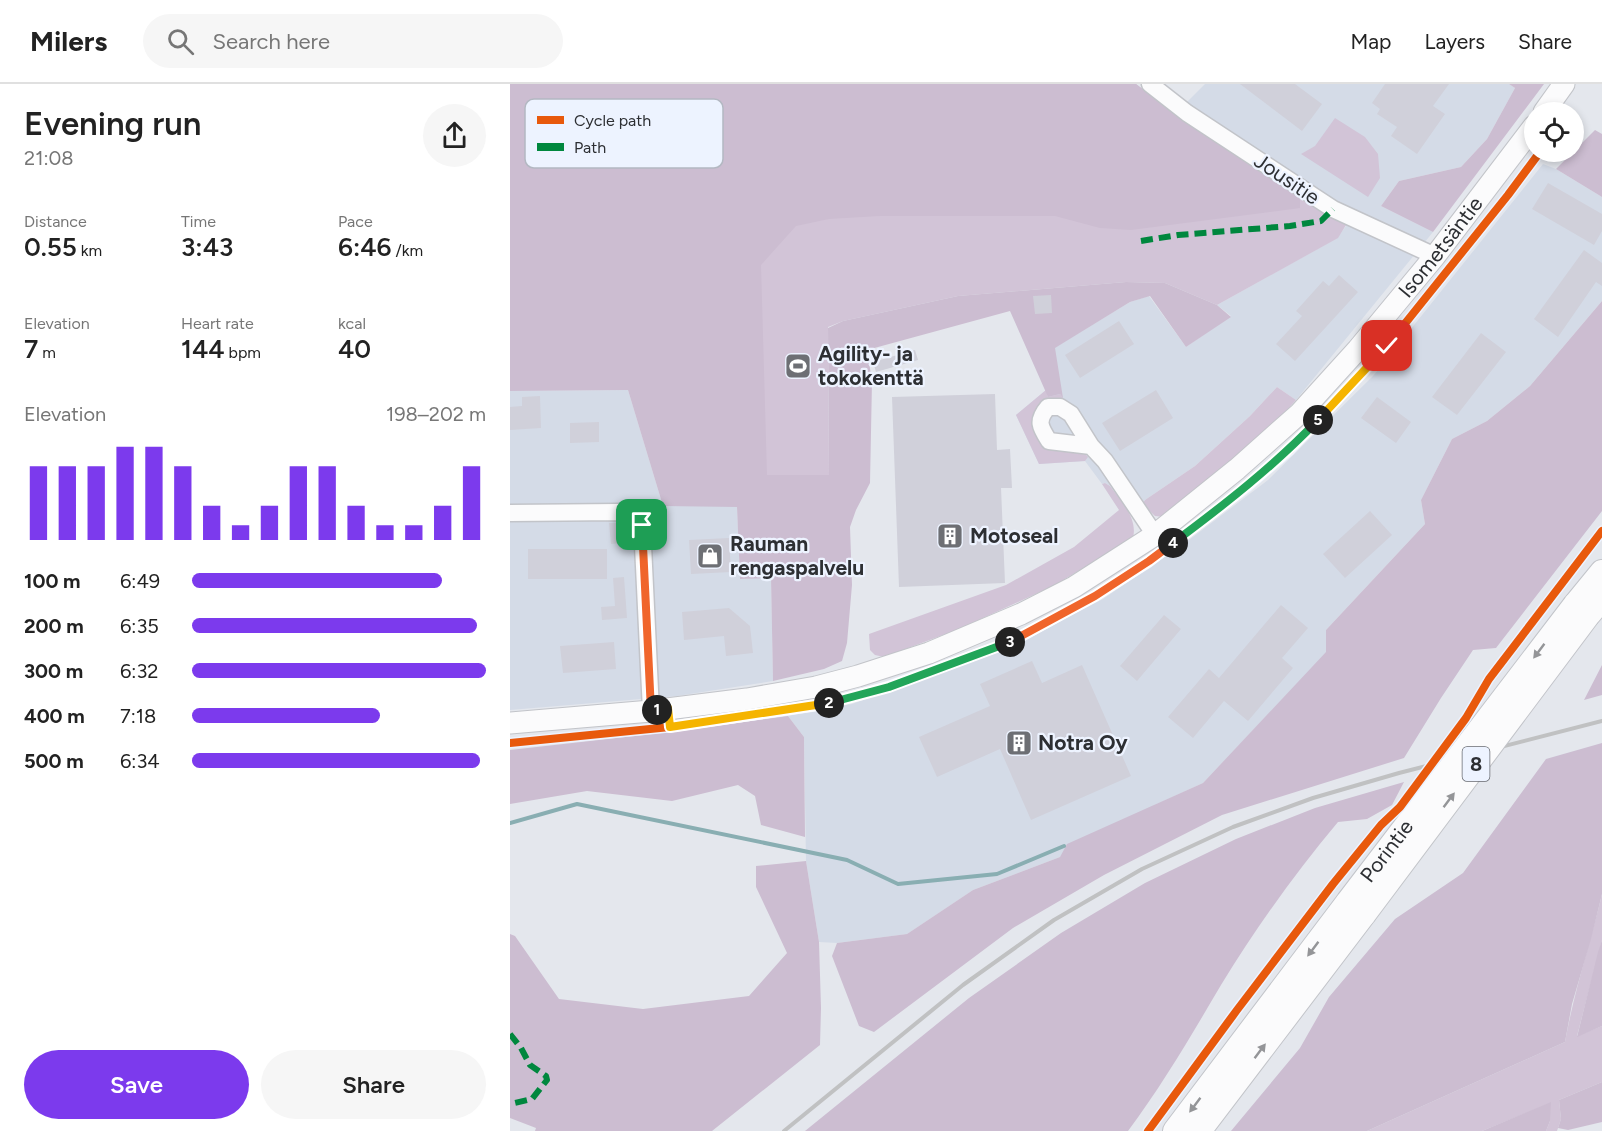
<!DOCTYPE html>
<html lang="en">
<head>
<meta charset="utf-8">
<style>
  :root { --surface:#fff; --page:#f6f6f6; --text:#222; --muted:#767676; --line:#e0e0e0; --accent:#7c3aed }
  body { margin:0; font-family:Figtree,sans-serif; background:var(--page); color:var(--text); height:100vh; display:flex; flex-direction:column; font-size:22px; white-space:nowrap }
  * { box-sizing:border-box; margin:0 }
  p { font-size:20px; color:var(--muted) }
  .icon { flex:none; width:33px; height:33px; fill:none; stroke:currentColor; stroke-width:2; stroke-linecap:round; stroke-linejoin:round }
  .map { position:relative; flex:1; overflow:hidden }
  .side { display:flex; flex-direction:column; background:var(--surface); width:510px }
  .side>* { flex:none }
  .buttons { position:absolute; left:1014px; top:18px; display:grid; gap:12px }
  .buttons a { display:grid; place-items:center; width:60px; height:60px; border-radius:50%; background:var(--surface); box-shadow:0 3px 9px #0003; font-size:30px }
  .pin { position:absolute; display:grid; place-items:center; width:51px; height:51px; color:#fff; margin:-26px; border-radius:12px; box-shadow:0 3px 9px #0006 }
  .km { position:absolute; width:30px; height:30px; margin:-15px; border-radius:50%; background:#222; color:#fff; font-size:16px; line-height:30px; text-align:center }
  .round { display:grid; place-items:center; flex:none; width:63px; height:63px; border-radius:32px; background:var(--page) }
  .overview { display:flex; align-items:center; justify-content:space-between; height:102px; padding:0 24px }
  h1 { font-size:33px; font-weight:600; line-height:45px }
  .figures { display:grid; grid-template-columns:repeat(3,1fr); gap:9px; height:102px; padding:6px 24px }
  .figures div { display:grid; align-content:center }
  .figures b { font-size:26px; font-weight:600 }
  .figures small { font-size:16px; font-weight:400 }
  .figures p { font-size:16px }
  .chart { height:168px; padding:12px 24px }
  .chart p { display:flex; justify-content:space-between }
  .chart svg { width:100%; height:108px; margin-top:6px; stroke:var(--accent); stroke-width:6 }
  .cta { display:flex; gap:12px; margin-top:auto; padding:12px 24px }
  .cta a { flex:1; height:69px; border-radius:36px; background:var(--accent); color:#fff; font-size:24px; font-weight:600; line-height:69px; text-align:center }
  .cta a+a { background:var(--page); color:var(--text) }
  ul { padding:0 24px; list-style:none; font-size:20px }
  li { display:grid; grid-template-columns:96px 72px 1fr; align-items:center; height:45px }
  li i { height:15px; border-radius:8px; background:var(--accent) }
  header { display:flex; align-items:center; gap:36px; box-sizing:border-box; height:84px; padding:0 30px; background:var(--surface); border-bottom:2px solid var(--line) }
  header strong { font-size:28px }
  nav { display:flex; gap:33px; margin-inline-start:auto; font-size:21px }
  .search { width:420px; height:54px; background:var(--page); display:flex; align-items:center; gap:15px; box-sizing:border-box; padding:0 21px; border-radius:33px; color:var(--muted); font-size:22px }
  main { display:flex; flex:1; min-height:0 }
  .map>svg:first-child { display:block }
  .built { fill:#d4dbe7 }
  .green { fill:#d2c4d7 }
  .forest { fill:#ccbdd1 }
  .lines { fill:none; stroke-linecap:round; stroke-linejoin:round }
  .stream { stroke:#89aeb2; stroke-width:4 }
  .building { fill:#d0d0da }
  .minor-casing { stroke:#c2c4c9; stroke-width:19 }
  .major-casing { stroke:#c2c4c9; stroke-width:23 }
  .highway-casing { stroke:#c2c4c9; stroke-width:26 }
  .minor { stroke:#fbfbfc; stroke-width:16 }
  .major { stroke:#fbfbfc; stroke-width:21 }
  .highway { stroke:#fbfbfc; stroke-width:24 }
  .rail { stroke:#c0c1c2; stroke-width:4 }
  .highway-bridge-casing { stroke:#c2c4c9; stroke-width:26; stroke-linecap:butt }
  .highway-bridge { stroke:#fbfbfc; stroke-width:24 }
  .quiet { stroke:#00873e; stroke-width:6; stroke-dasharray:12 6; stroke-linecap:butt }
  .cycleway-casing { stroke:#edf3ff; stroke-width:11 }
  .cycleway { stroke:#e8590c; stroke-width:8 }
  .oneway { fill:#949598 }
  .split-1-casing { stroke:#fff; stroke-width:12 }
  .split-2-casing { stroke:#fff; stroke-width:12 }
  .split-3-casing { stroke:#fff; stroke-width:12 }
  .split-4-casing { stroke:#fff; stroke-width:12 }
  .split-5-casing { stroke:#fff; stroke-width:12 }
  .split-6-casing { stroke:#fff; stroke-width:12 }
  .split-1 { stroke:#f0652b; stroke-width:8 }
  .split-2 { stroke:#f5b400; stroke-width:8 }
  .split-3 { stroke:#22a559; stroke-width:8 }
  .split-4 { stroke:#f0652b; stroke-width:8 }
  .split-5 { stroke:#22a559; stroke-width:8 }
  .split-6 { stroke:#f5b400; stroke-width:8 }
  .labels { text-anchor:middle; stroke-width:4.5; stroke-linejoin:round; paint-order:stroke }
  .shield { fill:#edf3ff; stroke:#676a70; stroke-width:1.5 }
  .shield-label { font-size:20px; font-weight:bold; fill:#2d2f33 }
  .street-label { font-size:21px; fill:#2d2f33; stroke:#edf3ff }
  .poi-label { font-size:21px; font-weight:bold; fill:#2d2f33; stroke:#edf3ff; text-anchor:start }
  .key { fill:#edf3ff; stroke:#b3b8c2; stroke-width:1.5 }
  .key-label { font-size:16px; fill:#2d2f33 }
</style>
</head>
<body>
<header>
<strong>Milers</strong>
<div class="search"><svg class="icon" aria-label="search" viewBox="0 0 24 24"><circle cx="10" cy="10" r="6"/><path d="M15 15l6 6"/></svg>Search here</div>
<nav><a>Map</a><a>Layers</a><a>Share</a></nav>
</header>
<main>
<section class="side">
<div class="overview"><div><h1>Evening run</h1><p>21:08</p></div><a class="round"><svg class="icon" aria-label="share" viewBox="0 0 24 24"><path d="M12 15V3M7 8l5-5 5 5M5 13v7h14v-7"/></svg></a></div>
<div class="figures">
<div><p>Distance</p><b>0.55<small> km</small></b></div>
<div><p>Time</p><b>3:43</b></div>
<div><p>Pace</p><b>6:46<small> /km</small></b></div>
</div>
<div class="figures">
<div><p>Elevation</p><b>7<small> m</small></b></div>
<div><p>Heart rate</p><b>144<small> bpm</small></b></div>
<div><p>kcal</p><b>40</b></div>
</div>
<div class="chart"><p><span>Elevation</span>198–202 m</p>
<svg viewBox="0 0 160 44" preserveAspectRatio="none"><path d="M5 44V14M15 44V14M25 44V14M35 44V6M45 44V6M55 44V14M65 44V30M75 44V38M85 44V30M95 44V14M105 44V14M115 44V30M125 44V38M135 44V38M145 44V30M155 44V14"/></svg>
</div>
<ul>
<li><b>100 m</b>6:49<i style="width:85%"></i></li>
<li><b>200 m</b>6:35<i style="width:97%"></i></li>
<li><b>300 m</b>6:32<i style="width:100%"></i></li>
<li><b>400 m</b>7:18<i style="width:64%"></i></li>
<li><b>500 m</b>6:34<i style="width:98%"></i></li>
</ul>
<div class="cta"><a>Save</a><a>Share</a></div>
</section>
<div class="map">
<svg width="1092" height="1047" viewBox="0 0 1092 1047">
  <rect width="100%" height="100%" fill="#e4e7ed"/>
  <path class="built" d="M695,0h304l6,4 -28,51 -26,28 -62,14 -18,25 52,26 -137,168 -19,-13 -27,29 -55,50 -50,34 -15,14 -20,-28 -5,-3 -3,1 -17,-23 -46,3 -23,-49 30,-25 2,7 6,-49 76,-46 19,-6 37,51 45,-31 -14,-11 120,-67 9,-12 -171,-112z
    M1033,80l13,5 46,28v104l-72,85 -43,35 -35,18 -31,61 4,24 -99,106 1,22 -124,131 -46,21 -97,53 -87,33 -66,44 -70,9 -18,-1 -13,-81 -2,-124 -16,-21 64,-12 152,-54 99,-51 82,-56 83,-63 106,-105z
    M118,306l35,116h74l3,73 31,-2 2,104 -96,15 -167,14v-319z"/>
  <path class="green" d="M626,0l39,30 171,111 -8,13 -121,67 -52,-22 -39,-1 -168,14 -115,25 -15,6 1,148h-63l-256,-282z
    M825,34l30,19 13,17 2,24 -12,19 -67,-43 14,-8z
    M767,303l19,13 -27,30 -105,87 -9,-1 -13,-12 3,-4 50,-34 55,-50z
    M536,306l2,7 12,-3 3,4 -6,1 -24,24 51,30 4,4 -3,4 -46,3 -23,-49z
    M595,399l5,3c11,15 28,32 23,52l-78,47 -96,44 -75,28 -9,-2 -5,-5 -1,-16 137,-49 68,-38 45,-37 -17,-26z
    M1092,810v46l-25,96 25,-10v56l-43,18 2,19 -4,12h-11l4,-10v-18l-68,28h-115l198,-89c9,-50 25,-98 37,-148z"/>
  <path class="forest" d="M0,0h626l39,30 125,81v13l-169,22 -31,-2 -45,-12h-175l-51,3 -33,7 -35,39 6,210h62l-1,-147 15,-7 115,-25 168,-14 39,1 52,22 14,12 -45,30 -36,-51 -20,6 -75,46 8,50 -3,-4 -12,3 -38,-86 -143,39 5,31 -2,102 -14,27 -6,17 2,58 -5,58 -5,18 -18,8 -51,12 -2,-103 -31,1 -3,-72 -74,-1 -35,-116 -118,1z
    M999,0h35l-111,148 -52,-26 18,-25 62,-14 26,-28 28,-51z
    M1085,46l7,4v63l-46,-28z
    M1092,217v210l-106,137 -23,2 -32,48 -37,60 -182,57 -118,60 -91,53 -139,104 -15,-6 -27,-70 5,-13 70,-9 66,-44 87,-33 7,-13 136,-61 123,-131v-22l99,-106 -4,-24 31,-61 35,-18 43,-35z
    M1092,581v30l-18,5z
    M278,632l16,21 1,100 -44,-12 -6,-29 -17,-11 -66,16 -85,-10 -77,13v-54l160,-18z
    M1092,659v151l-11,45 -19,65 -7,38 -198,89h-136l69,-83 29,-51 66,-78 68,-46 83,-114z
    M894,698l-12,23 -25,14 -29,3c-43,51 -82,106 -117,163 -30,51 -58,99 -93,146h-323l164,-133 92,-65 84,-50 91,-44 79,-31z
    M296,777l13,81 2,66 -1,37 -108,86h-177l1,-3 -26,-10v-184l5,2 44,63 84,10 106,-13 38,-43 -31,-66v-21z
    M1092,856v86l-25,11 21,-85z
    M1092,998v40l-34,8 -10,-2 3,-9 -2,-19z
    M1041,1018l-1,19 -4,10h-64z"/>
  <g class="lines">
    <path class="stream" d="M0,739l67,-19 270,56 51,24 99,-10 67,-28"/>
  </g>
  <path class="building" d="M730,0h55l27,20 -20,27z
    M875,0h64l-16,22 12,8 -28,40 -26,-18 6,-9 -20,-13 3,-5 -8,-6z
    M1038,99l54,31v17l-8,14 -62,-36z
    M1074,166l18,13v23l-6,-4 -38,55 -24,-18z
    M829,191l19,17 -63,69 -19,-17 26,-28 -6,-5 27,-30 6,5z
    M541,211l1,18 -17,1 -2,-18z
    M609,237l15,23 -54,34 -15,-23z
    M971,249l25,19 -49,63 -25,-18z
    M405,266l3,10 -42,12 -3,-10z
    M646,306l17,28 -53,33 -18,-28z
    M485,310l2,56 13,-1 2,39h-11l4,95 -106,4 -7,-190z
    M30,312l1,32 -31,2v-23l12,-1v-9z
    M867,313l34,25 -15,21 -35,-25z
    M89,338v20l-29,1v-20z
    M860,427l22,24 -47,43 -22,-24z
    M99,439h9l12,3 2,3v13l-21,2z
    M219,454l2,34 -40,2 -2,-34z
    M18,465h79v30h-79z
    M114,493l3,41 -25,2 -1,-13 14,-1 -2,-28z
    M771,521l27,23 -26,30 11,10 -45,53 -24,-20 -31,37 -25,-21 41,-48 10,9z
    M219,524l21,18 3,27 -27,3 -2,-20 -40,4 -2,-28z
    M654,531l17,14 -44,52 -17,-15z
    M104,558l2,27 -53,4 -3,-27z
    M522,577l10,22 40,-18 49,111 -100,44 -31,-71 -63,28 -18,-40 71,-31 -10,-22z"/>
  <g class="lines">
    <defs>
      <path id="minor" d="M640,0l37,29 146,96 102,47
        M581,362l-42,-5c-9,-14 -13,-20 -1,-34h12l11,7 20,32 14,15 50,74
        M0,429l109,-1 17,5 6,8 9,186"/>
      <g id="major">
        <path d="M1034,28l20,-28"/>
        <path id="s1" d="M0,639l141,-12 96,-12 69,-12 42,-11 71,-23 92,-39 53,-27 81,-52 82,-66 63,-56 58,-64 77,-93 99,-130"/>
      </g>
      <path id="highway" d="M1065,521l27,-33
        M1078,531l14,-16
        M665,1047l173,-229
        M689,1047l165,-217"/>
    </defs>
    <use href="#minor" class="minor-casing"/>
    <use href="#major" class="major-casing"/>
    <use href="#highway" class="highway-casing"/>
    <use href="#minor" class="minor"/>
    <use href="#major" class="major"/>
    <use href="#highway" class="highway"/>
    <path class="rail" d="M274,1047l179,-146 91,-65 88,-51 91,-42 80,-29 86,-25 203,-52"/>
    <defs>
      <g id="highway-bridge">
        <path id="s2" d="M838,818l227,-297"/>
        <path d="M854,830l224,-299"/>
      </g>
    </defs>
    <use href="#highway-bridge" class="highway-bridge-casing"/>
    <use href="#highway-bridge" class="highway-bridge"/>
    <path class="quiet" d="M631,157l37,-6 112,-9 31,-5 12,-12
      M0,950l11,14 9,17 16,11 1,4 -15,19 -22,5"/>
    <defs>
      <path id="cycleway" d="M0,659l160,-16 152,-22 67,-19 124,-45 82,-45 54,-34 97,-74 44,-38 97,-104 121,-151 32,-43
        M638,1047l89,-121 96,-126 48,-59 19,-18 66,-89 23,-39 113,-148"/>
    </defs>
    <use href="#cycleway" class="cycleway-casing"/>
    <use href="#cycleway" class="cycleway"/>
  </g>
  <defs><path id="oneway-solid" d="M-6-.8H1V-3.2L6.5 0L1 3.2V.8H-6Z" transform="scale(1.5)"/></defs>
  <g class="oneway">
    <use href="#oneway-solid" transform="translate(1029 567) rotate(127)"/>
    <use href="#oneway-solid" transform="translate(939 716) rotate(-53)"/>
    <use href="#oneway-solid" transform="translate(803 865) rotate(127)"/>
    <use href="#oneway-solid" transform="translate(750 967) rotate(-53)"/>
    <use href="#oneway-solid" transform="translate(685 1021) rotate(127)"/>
  </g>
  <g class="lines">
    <defs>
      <path id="split-1" d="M132,441l9,186 6,-1"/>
      <path id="split-2" d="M147,626l11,-2 2,19 159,-24"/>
      <path id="split-3" d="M319,619l60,-16 121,-45"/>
      <path id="split-4" d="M500,558l85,-46 54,-35 24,-18"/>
      <path id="split-5" d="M663,459c51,-38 101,-77 145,-123"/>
      <path id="split-6" d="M808,336l69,-74"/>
    </defs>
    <use href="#split-1" class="split-1-casing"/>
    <use href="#split-2" class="split-2-casing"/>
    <use href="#split-3" class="split-3-casing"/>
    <use href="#split-4" class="split-4-casing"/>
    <use href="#split-5" class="split-5-casing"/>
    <use href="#split-6" class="split-6-casing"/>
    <use href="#split-1" class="split-1"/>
    <use href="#split-2" class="split-2"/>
    <use href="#split-3" class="split-3"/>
    <use href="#split-4" class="split-4"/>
    <use href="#split-5" class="split-5"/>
    <use href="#split-6" class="split-6"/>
  </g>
  <defs>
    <symbol id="stadium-square" viewBox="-11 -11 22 22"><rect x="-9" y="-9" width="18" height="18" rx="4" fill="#6d6f74" stroke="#edf3ff"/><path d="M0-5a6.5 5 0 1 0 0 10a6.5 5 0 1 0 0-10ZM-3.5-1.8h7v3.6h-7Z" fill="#fff"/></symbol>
    <symbol id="building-square" viewBox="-11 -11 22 22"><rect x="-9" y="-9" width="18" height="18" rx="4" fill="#6d6f74" stroke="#edf3ff"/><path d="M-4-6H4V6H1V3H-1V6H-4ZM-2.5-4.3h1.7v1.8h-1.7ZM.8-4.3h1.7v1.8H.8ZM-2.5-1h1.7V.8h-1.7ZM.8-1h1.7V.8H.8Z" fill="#fff"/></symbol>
    <symbol id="shop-square" viewBox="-11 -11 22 22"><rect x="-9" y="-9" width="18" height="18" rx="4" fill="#6d6f74" stroke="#edf3ff"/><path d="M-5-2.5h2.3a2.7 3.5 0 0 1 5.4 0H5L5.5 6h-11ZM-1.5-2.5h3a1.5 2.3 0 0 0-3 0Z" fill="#fff"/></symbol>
  </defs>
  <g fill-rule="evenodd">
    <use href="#stadium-square" x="273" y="267" width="30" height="30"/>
    <use href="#building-square" x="425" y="437" width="30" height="30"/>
    <use href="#shop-square" x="185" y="457" width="30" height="30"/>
    <use href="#building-square" x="494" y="644" width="30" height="30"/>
  </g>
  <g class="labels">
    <rect class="shield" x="952.5" y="663" width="27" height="34" rx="4.5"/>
    <g class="shield-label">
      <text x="966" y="687">8</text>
    </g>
    <g class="street-label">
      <text transform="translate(777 95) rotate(34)" y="7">Jousitie</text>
      <text dy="7" stroke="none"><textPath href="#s1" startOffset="1089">Isometsäntie</textPath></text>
      <text dy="7" stroke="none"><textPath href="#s2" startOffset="64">Porintie</textPath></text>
    </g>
    <g class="poi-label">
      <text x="308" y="277">Agility- ja<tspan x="308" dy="24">tokokenttä</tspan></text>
      <text x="460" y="459">Motoseal</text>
      <text x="220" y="467">Rauman<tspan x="220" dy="24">rengaspalvelu</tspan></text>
      <text x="528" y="666">Notra Oy</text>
    </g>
  </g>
  <rect x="15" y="15" width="198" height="69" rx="9" class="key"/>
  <rect x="27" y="32" width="27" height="8" fill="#e8590c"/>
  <rect x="27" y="59" width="27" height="8" fill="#00873e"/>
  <g class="key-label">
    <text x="64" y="42">Cycle path</text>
    <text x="64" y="69">Path</text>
  </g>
</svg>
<div class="buttons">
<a><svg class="icon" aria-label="locate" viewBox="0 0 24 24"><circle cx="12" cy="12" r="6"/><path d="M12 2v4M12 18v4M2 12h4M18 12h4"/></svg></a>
</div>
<div class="pin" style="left:132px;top:441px;background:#1e9e55"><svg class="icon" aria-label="arrive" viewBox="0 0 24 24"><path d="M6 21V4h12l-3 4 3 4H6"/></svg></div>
<div class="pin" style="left:877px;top:262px;background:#d93025"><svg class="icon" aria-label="check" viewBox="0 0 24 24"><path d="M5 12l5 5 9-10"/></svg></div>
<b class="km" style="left:147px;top:626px">1</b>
<b class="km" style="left:319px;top:619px">2</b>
<b class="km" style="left:500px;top:558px">3</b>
<b class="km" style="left:663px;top:459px">4</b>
<b class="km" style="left:808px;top:336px">5</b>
</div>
</main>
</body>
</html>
